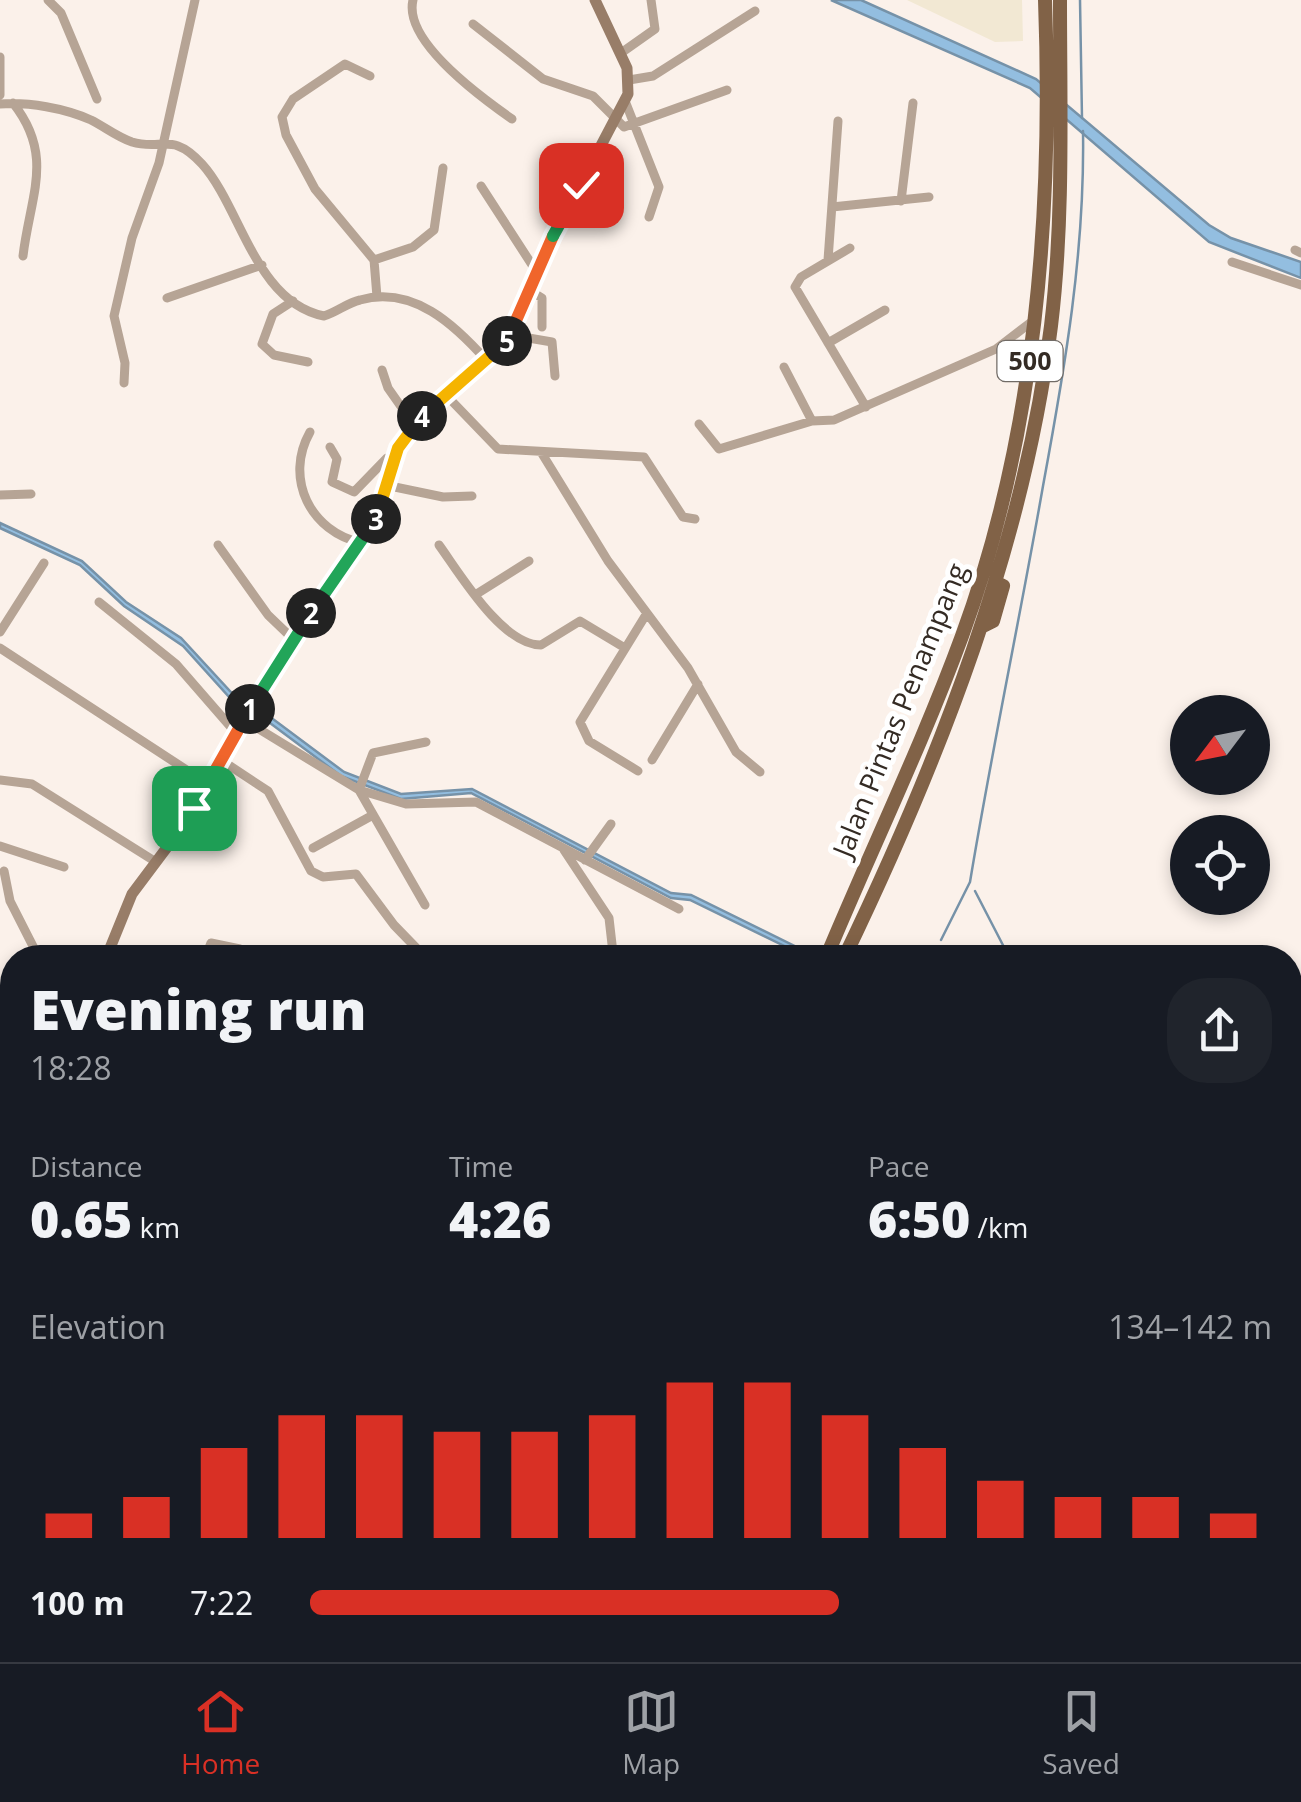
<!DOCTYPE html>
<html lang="en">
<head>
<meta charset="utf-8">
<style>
  :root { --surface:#171b24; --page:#20242c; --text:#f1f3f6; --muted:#9ea1a6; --line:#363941; --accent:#d93025 }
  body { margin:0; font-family:"Open Sans",sans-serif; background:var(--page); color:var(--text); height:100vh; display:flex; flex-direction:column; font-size:38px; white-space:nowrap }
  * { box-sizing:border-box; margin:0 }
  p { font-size:32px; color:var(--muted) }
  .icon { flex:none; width:55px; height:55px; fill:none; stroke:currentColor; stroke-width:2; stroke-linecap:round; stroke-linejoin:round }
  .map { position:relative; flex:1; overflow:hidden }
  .details { position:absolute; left:0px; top:945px; width:1302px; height:718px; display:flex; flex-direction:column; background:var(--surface); border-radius:40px 40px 0 0; box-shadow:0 5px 15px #0003 }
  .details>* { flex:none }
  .needle { width:65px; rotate:238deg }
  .tools { position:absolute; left:1170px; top:695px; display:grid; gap:20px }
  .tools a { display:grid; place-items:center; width:100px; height:100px; border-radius:50%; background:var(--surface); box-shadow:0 5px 15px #0003; font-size:50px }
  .pin { position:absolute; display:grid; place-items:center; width:85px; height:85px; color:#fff; margin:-42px; border-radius:20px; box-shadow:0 5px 15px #0006 }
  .km { position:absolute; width:50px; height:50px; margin:-25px; border-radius:50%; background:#222; color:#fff; font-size:28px; line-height:50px; text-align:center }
  .round { display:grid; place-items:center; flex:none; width:105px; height:105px; border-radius:40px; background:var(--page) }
  .summary { display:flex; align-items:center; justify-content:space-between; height:170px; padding:0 30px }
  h1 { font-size:55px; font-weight:800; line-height:75px }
  .figures { display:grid; grid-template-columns:repeat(3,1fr); gap:15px; height:170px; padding:10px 30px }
  .figures div { display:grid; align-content:center }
  .figures b { font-size:50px; font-weight:800 }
  .figures small { font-size:28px; font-weight:400 }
  .figures p { font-size:28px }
  .chart { height:280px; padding:20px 30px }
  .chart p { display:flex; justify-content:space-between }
  .chart svg { width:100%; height:180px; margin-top:10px; stroke:var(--accent); stroke-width:6 }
  ul { padding:0 30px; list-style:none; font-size:32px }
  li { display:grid; grid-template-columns:160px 120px 1fr; align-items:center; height:75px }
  li i { height:25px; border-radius:12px; background:var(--accent) }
  .menu { display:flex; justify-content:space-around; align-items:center; height:140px; border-top:2px solid var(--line); background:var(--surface); font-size:28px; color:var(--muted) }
  .menu a { display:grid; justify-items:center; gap:5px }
  .menu .on { color:var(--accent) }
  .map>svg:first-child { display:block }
  .commercial { fill:#f2e8d3 }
  .green { fill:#b3d0b8 }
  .water { fill:#93bee0; stroke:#7692a8; stroke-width:2.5 }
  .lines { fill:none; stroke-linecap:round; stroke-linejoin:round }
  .stream { stroke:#7692a8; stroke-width:2.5 }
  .minor { stroke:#b6a495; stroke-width:9 }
  .secondary { stroke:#987d68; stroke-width:11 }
  .primary { stroke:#816247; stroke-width:14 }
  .split-1-casing { stroke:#fff; stroke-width:20 }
  .split-2-casing { stroke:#fff; stroke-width:20 }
  .split-3-casing { stroke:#fff; stroke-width:20 }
  .split-4-casing { stroke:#fff; stroke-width:20 }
  .split-5-casing { stroke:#fff; stroke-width:20 }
  .split-6-casing { stroke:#fff; stroke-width:20 }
  .split-7-casing { stroke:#fff; stroke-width:20 }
  .split-1 { stroke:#f0652b; stroke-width:12 }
  .split-2 { stroke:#22a559; stroke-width:12 }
  .split-3 { stroke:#22a559; stroke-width:12 }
  .split-4 { stroke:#f5b400; stroke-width:12 }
  .split-5 { stroke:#f5b400; stroke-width:12 }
  .split-6 { stroke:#f0652b; stroke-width:12 }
  .split-7 { stroke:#22a559; stroke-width:12 }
  .labels { text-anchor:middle; stroke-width:10; stroke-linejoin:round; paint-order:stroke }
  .shield { fill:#fff; stroke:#716b66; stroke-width:2.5 }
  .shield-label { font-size:25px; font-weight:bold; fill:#342b24 }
  .street-label { font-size:28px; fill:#342b24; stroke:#fff }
</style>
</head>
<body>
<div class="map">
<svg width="1301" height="1662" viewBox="0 0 1301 1662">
  <rect width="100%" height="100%" fill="#fbf1ea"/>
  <path class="commercial" d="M907,0h115l1,41 -28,1z
    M542,1650h189l2,12h-188z"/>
  <path class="green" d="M1290,1223l11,1v215l-4,-6 -7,4z"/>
  <path class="water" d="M831,0h30l175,79 173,146 22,13 70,24v16l-92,-36 -179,-154z
    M0,523l82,38 44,41 55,36 60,65 32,16 71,53 57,22 71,-5 199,104 20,2 126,62h-10l-117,-57 -19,-2 -200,-105 -70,6 -60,-23 -71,-53 -31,-15 -56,-62 -59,-40 -44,-41 -80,-37z"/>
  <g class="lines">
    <path class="stream" d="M1080,0l2,118
      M975,891l31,60
      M941,940l29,-58c22,-133 50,-264 73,-396 22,-119 42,-234 40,-355
      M1290,1491l11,21"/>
    <path class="minor" d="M48,0l13,13 36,86
      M413,0c-10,41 69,98 99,119
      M473,24l70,55 50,17 31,31 103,-37
      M621,53l34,-24 -4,-29
      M0,57v38
      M370,76l-25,-12 -52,35 -11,18 4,18 29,54 59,71 3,37
      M629,80l24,-4 102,-65
      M625,101l34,86 -10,30
      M13,103c42,53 17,93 10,153
      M0,104c29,-2 64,4 91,16 14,7 26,17 41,22 30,9 40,-11 70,22 39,43 53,138 122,152 13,-4 23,-13 36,-16 53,-15 95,25 127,61
      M481,186l55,85
      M901,201l12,-98
      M832,207l97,-10
      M850,248l-49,29 -6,10 71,120
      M1295,250l6,3
      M374,260l39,-13 21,-17 9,-62
      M828,260l10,-139
      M1232,262l69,23
      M529,290l13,8v29
      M167,298l95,-33
      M293,301l-20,13 -11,30 12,11 34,7
      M511,335l41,7 3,34
      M828,343l57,-33
      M999,349l17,3 12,13
      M784,367l28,54
      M382,370l6,18 26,37
      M124,383l1,-20 -11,-47 18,-78 27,-75 36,-163
      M446,395l52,54 146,8 39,60 12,2
      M699,424l20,25 93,-28 22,-1 162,-71 38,-29
      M310,432c-26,46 0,100 52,111
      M330,447l7,12 -5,23 22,10 33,-34 9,-1
      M541,452l67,109 80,107 48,84 24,20
      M390,486l53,11 29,-1
      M0,495l31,-1
      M218,545l50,70 25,24
      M439,545c21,29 63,100 102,100l39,-24 45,27
      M475,595l54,-34
      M99,602l77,62 60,69
      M0,632l44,-69
      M0,648l208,136
      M244,720l115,70 47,14 70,-2 203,107
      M221,760l47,31 43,80 12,6 33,-3 38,51 32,33
      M652,760l46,-76
      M638,771l-49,-30 -9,-19 67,-109
      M0,780l32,4 124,78
      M0,846l64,21
      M313,848l60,-33
      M564,850l45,68 4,35
      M585,860l26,-36
      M4,871l6,30 29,57
      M425,905l-66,-115 14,-37 53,-11
      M205,958l6,-15 29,6 -2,9
      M1290,1050l11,1
      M0,1160l12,-1
      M0,1351l12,-4
      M0,1394l12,-2
      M0,1478l12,-2
      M183,1662l8,-4 14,4"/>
    <path class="secondary" d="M106,958l26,-64 51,-68 117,-198 79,-113 27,-79 26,-30 68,-56 11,-15 31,-77 86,-164 -1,-26 -32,-68
      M0,1024l12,-4
      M0,1236v46"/>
    <path class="primary" d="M981,627l12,-6 10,-35 -8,-4
      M826,958c45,-108 96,-213 136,-322 74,-202 91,-422 83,-636
      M844,958c95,-197 180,-414 207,-632 13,-108 9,-218 9,-326
      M356,1662l15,-12
      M381,1662l15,-12"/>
  </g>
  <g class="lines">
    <defs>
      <path id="split-1" d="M194,808l56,-99"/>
      <path id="split-2" d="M250,709l61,-96"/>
      <path id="split-3" d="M311,613l65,-94"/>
      <path id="split-4" d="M376,519l22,-71 24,-32"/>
      <path id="split-5" d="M422,416l85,-75"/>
      <path id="split-6" d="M507,341l46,-105"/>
      <path id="split-7" d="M553,236l28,-51"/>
    </defs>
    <use href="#split-1" class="split-1-casing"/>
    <use href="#split-2" class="split-2-casing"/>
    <use href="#split-3" class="split-3-casing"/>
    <use href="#split-4" class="split-4-casing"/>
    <use href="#split-5" class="split-5-casing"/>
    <use href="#split-6" class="split-6-casing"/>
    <use href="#split-7" class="split-7-casing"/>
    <use href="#split-1" class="split-1"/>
    <use href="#split-2" class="split-2"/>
    <use href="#split-3" class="split-3"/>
    <use href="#split-4" class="split-4"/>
    <use href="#split-5" class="split-5"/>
    <use href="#split-6" class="split-6"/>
    <use href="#split-7" class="split-7"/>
  </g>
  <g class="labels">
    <rect class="shield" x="997.5" y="341" width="65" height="40" rx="8"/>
    <g class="shield-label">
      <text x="1030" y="370">500</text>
    </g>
    <g class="street-label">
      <text transform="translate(900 710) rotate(-68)" y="10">Jalan Pintas Penampang</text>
    </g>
  </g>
</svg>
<div class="tools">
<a><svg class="needle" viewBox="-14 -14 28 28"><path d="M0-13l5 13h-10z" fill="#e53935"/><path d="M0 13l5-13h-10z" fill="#9ea1a6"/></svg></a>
<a><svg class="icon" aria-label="locate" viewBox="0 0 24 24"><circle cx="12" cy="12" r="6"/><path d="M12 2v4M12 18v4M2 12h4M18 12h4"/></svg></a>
</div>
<div class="pin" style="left:194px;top:808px;background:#1e9e55"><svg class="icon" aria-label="arrive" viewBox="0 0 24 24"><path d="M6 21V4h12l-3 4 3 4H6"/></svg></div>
<div class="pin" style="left:581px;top:185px;background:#d93025"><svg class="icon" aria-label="check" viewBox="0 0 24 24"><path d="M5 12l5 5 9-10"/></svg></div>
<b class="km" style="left:250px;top:709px">1</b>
<b class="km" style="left:311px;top:613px">2</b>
<b class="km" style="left:376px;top:519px">3</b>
<b class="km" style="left:422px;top:416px">4</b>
<b class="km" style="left:507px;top:341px">5</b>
<section class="details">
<div class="summary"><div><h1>Evening run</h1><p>18:28</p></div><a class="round"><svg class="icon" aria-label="share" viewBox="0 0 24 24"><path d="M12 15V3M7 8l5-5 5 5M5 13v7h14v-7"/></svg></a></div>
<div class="figures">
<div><p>Distance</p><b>0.65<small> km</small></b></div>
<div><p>Time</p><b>4:26</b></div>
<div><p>Pace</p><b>6:50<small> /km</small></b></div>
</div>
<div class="chart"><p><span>Elevation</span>134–142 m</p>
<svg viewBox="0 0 160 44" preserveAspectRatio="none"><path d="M5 44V38M15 44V34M25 44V22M35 44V14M45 44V14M55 44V18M65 44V18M75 44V14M85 44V6M95 44V6M105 44V14M115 44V22M125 44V30M135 44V34M145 44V34M155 44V38"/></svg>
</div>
<ul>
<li><b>100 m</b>7:22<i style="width:55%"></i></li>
</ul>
</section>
</div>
<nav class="menu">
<a class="on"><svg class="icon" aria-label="home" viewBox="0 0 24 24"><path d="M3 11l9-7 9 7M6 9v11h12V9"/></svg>Home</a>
<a><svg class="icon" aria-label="map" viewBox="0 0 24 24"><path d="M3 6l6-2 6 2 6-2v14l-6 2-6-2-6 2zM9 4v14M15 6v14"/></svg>Map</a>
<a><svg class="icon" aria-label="saved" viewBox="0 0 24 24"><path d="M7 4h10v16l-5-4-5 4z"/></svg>Saved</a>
</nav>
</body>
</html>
